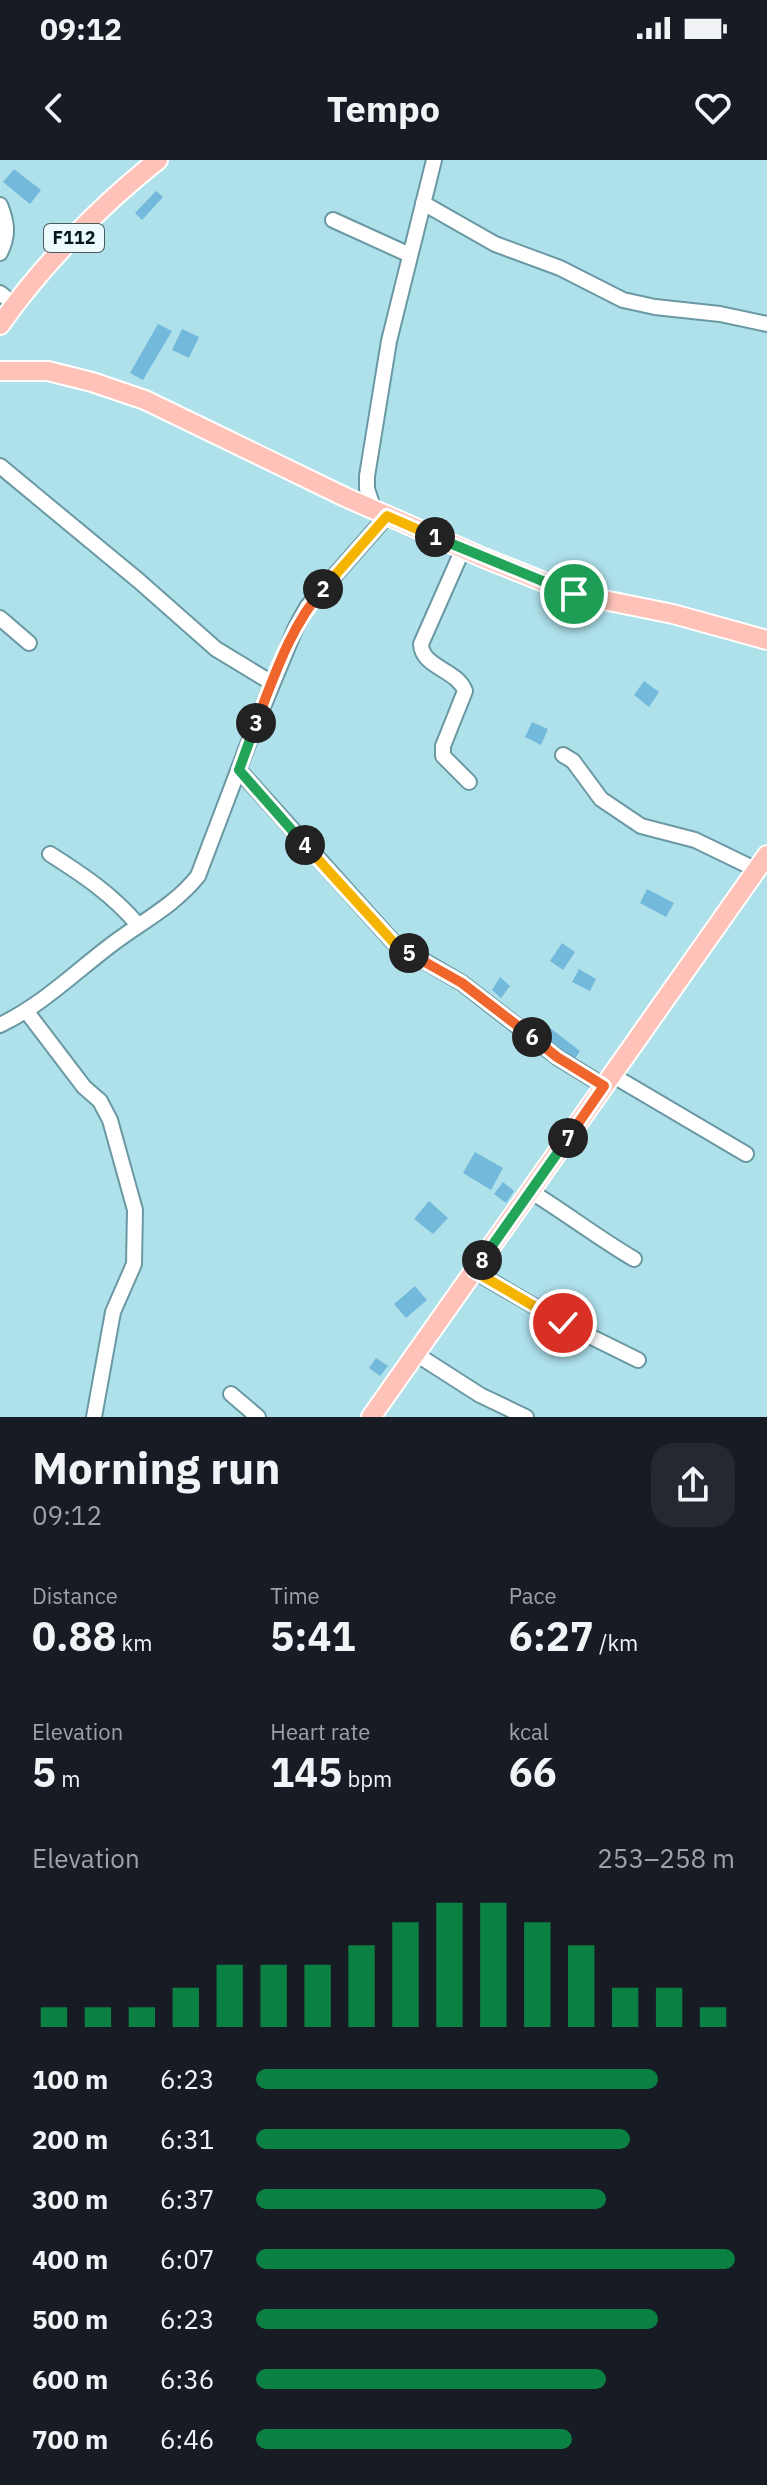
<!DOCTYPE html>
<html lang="en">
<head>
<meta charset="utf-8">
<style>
  :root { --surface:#171b24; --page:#242831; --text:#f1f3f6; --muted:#9ea1a6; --accent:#0b8043 }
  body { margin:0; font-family:"IBM Plex Sans",sans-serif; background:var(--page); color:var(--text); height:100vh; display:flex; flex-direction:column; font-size:30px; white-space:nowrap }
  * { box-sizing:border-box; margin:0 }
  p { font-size:26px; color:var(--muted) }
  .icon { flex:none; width:44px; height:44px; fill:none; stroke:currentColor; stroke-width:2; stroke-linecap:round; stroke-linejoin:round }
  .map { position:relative; height:1257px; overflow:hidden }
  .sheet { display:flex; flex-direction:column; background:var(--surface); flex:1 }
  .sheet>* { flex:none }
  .pin { position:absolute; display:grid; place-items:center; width:68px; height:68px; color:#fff; margin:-34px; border:4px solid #fff; border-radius:50%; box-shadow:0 2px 8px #0007 }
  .km { position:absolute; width:40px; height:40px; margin:-20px; border-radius:50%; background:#222; color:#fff; font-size:22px; line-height:40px; text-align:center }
  .round { display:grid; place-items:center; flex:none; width:84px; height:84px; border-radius:24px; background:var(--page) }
  .head { display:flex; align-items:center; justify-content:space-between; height:136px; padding:0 32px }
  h1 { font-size:44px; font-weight:700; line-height:60px }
  .metrics { display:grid; grid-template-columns:repeat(3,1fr); gap:12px; height:136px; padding:8px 32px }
  .metrics div { display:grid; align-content:center }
  .metrics b { font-size:40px; font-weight:700 }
  .metrics small { font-size:22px; font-weight:400 }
  .metrics p { font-size:22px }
  .chart { height:224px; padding:16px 32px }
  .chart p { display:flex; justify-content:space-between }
  .chart svg { width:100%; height:144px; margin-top:8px; stroke:var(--accent); stroke-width:6 }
  ul { padding:0 32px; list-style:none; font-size:26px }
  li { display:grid; grid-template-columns:128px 96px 1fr; align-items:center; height:60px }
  li i { height:20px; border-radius:10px; background:var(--accent) }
  .status { display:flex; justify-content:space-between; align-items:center; height:56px; padding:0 40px; background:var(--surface); direction:ltr }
  .status svg { height:22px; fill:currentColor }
  header { display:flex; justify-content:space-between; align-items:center; height:104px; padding:0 32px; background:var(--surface); font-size:36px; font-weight:700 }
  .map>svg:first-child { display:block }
  .building { fill:#73b9dc }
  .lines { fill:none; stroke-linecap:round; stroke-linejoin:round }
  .minor-casing { stroke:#6a99a3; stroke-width:18 }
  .major-casing { stroke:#fff; stroke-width:22 }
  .minor { stroke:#fff; stroke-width:14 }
  .major { stroke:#fec2b8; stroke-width:18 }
  .split-1-casing { stroke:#fff; stroke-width:16 }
  .split-2-casing { stroke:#fff; stroke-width:16 }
  .split-3-casing { stroke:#fff; stroke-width:16 }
  .split-4-casing { stroke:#fff; stroke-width:16 }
  .split-5-casing { stroke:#fff; stroke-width:16 }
  .split-6-casing { stroke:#fff; stroke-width:16 }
  .split-7-casing { stroke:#fff; stroke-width:16 }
  .split-8-casing { stroke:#fff; stroke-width:16 }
  .split-9-casing { stroke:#fff; stroke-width:16 }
  .split-1 { stroke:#22a559; stroke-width:10 }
  .split-2 { stroke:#f5b400; stroke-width:10 }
  .split-3 { stroke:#f0652b; stroke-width:10 }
  .split-4 { stroke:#22a559; stroke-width:10 }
  .split-5 { stroke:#f5b400; stroke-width:10 }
  .split-6 { stroke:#f0652b; stroke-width:10 }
  .split-7 { stroke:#f0652b; stroke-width:10 }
  .split-8 { stroke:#22a559; stroke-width:10 }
  .split-9 { stroke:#f5b400; stroke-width:10 }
  .labels { text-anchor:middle; stroke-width:8; stroke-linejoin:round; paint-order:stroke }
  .shield { fill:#edfbfe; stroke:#4a5b5e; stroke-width:2 }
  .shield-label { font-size:18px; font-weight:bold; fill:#04171a }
</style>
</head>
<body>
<div class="status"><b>09:12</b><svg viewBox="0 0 49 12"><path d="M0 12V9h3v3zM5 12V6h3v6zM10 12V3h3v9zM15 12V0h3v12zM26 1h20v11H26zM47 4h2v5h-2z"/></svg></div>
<header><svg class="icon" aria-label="back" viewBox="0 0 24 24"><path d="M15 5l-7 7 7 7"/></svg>Tempo<svg class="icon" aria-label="heart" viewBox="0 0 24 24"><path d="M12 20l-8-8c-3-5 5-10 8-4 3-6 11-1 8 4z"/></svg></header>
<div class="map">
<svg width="767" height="1257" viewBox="0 0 767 1257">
  <rect width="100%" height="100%" fill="#afe1eb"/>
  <path class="building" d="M14,9l27,21 -11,14 -27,-22z
    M156,31l7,6 -21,23 -7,-7z
    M158,164l14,7 -29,49 -13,-7z
    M182,169l17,8 -10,21 -17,-8z
    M644,521l15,11 -10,15 -15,-12z
    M532,562l16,7 -7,16 -16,-8z
    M647,729l27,14 -8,14 -26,-14z
    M562,783l13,9 -12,18 -13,-9z
    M579,809l17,10 -6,12 -18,-9z
    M500,817l10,9 -9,12 -9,-8z
    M541,861l39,30 -8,12 -39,-32z
    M475,992l28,16 -12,22 -28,-17z
    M503,1022l11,9 -8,12 -12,-9z
    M429,1041l19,17 -15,16 -19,-15z
    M415,1126l12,14 -21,18 -12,-14z
    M376,1198l12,8 -8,10 -11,-8z"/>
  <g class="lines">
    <defs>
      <path id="minor" d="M423,43l72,41 65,24 63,32 32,7 65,7 47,10
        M0,45c7,17 9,30 0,48
        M333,60l77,35
        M0,133l14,11
        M0,306l139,115 77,68 56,34
        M374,350l-7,-21v-13l22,-135 45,-181
        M463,389l-42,95c1,24 36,25 44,47l-22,55v10l26,26
        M0,458l29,25
        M563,595l10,6 28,38 40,27 54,14 62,30
        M239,610l156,174 67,39 95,74 47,29
        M50,694c33,21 63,41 88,71
        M27,852l57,75 16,14 10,19 25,90 -1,54 -21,48 -19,105
        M0,865c42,-20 74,-52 111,-80 30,-23 63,-39 87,-69l57,-150 41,-99 11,-20 80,-91
        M612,915l134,79
        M530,1031c36,22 68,47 104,68
        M474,1111l89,52 75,37
        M416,1194l64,41 46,22
        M231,1234l27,23"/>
      <path id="major" d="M0,165c42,-60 101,-120 158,-165
        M0,211h48l44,11 53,18 200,97 139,61 90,36 99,20 94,26
        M371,1257l396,-562"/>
    </defs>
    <use href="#minor" class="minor-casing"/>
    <use href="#major" class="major-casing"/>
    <use href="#minor" class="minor"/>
    <use href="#major" class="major"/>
  </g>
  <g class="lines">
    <defs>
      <path id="split-1" d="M435,377l139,57"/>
      <path id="split-2" d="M323,429l64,-73 48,21"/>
      <path id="split-3" d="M256,563c18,-46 34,-96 67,-134"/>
      <path id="split-4" d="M256,563l-17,47 66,75"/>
      <path id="split-5" d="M305,685l90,99 14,9"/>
      <path id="split-6" d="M409,793l53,30 70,54"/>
      <path id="split-7" d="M532,877l25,20 47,29 -36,52"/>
      <path id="split-8" d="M482,1100l86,-122"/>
      <path id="split-9" d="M482,1100l-8,11 89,52"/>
    </defs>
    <use href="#split-1" class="split-1-casing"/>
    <use href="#split-2" class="split-2-casing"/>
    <use href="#split-3" class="split-3-casing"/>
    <use href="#split-4" class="split-4-casing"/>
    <use href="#split-5" class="split-5-casing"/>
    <use href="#split-6" class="split-6-casing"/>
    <use href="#split-7" class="split-7-casing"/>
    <use href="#split-8" class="split-8-casing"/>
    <use href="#split-9" class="split-9-casing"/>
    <use href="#split-1" class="split-1"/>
    <use href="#split-2" class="split-2"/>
    <use href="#split-3" class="split-3"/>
    <use href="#split-4" class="split-4"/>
    <use href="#split-5" class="split-5"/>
    <use href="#split-6" class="split-6"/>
    <use href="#split-7" class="split-7"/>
    <use href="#split-8" class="split-8"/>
    <use href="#split-9" class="split-9"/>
  </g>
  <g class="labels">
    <rect class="shield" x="44" y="64" width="60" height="28" rx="6"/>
    <g class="shield-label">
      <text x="74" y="84">F112</text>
    </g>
  </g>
</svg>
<div class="pin" style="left:574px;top:434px;background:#1e9e55"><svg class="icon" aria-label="arrive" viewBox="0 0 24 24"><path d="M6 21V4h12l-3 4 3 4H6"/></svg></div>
<div class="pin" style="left:563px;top:1163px;background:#d93025"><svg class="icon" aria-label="check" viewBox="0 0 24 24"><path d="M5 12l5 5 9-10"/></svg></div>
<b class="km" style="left:435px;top:377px">1</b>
<b class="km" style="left:323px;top:429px">2</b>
<b class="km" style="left:256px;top:563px">3</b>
<b class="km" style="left:305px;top:685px">4</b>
<b class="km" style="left:409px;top:793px">5</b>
<b class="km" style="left:532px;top:877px">6</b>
<b class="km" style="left:568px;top:978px">7</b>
<b class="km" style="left:482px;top:1100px">8</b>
</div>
<section class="sheet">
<div class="head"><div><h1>Morning run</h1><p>09:12</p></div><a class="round"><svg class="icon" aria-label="share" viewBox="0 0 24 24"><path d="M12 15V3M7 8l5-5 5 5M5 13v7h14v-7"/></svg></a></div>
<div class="metrics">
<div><p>Distance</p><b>0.88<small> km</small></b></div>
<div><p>Time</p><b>5:41</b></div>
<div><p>Pace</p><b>6:27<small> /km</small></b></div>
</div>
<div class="metrics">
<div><p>Elevation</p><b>5<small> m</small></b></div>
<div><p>Heart rate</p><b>145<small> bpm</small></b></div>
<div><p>kcal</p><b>66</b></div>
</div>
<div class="chart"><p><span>Elevation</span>253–258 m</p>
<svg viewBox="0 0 160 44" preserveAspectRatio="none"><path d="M5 44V38M15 44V38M25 44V38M35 44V32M45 44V25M55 44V25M65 44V25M75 44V19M85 44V12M95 44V6M105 44V6M115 44V12M125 44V19M135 44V32M145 44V32M155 44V38"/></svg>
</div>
<ul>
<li><b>100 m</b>6:23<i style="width:84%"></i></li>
<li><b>200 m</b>6:31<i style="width:78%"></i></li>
<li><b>300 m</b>6:37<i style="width:73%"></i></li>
<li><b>400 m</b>6:07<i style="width:100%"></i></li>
<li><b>500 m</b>6:23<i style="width:84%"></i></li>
<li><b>600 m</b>6:36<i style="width:73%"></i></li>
<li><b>700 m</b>6:46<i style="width:66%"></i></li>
</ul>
</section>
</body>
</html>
